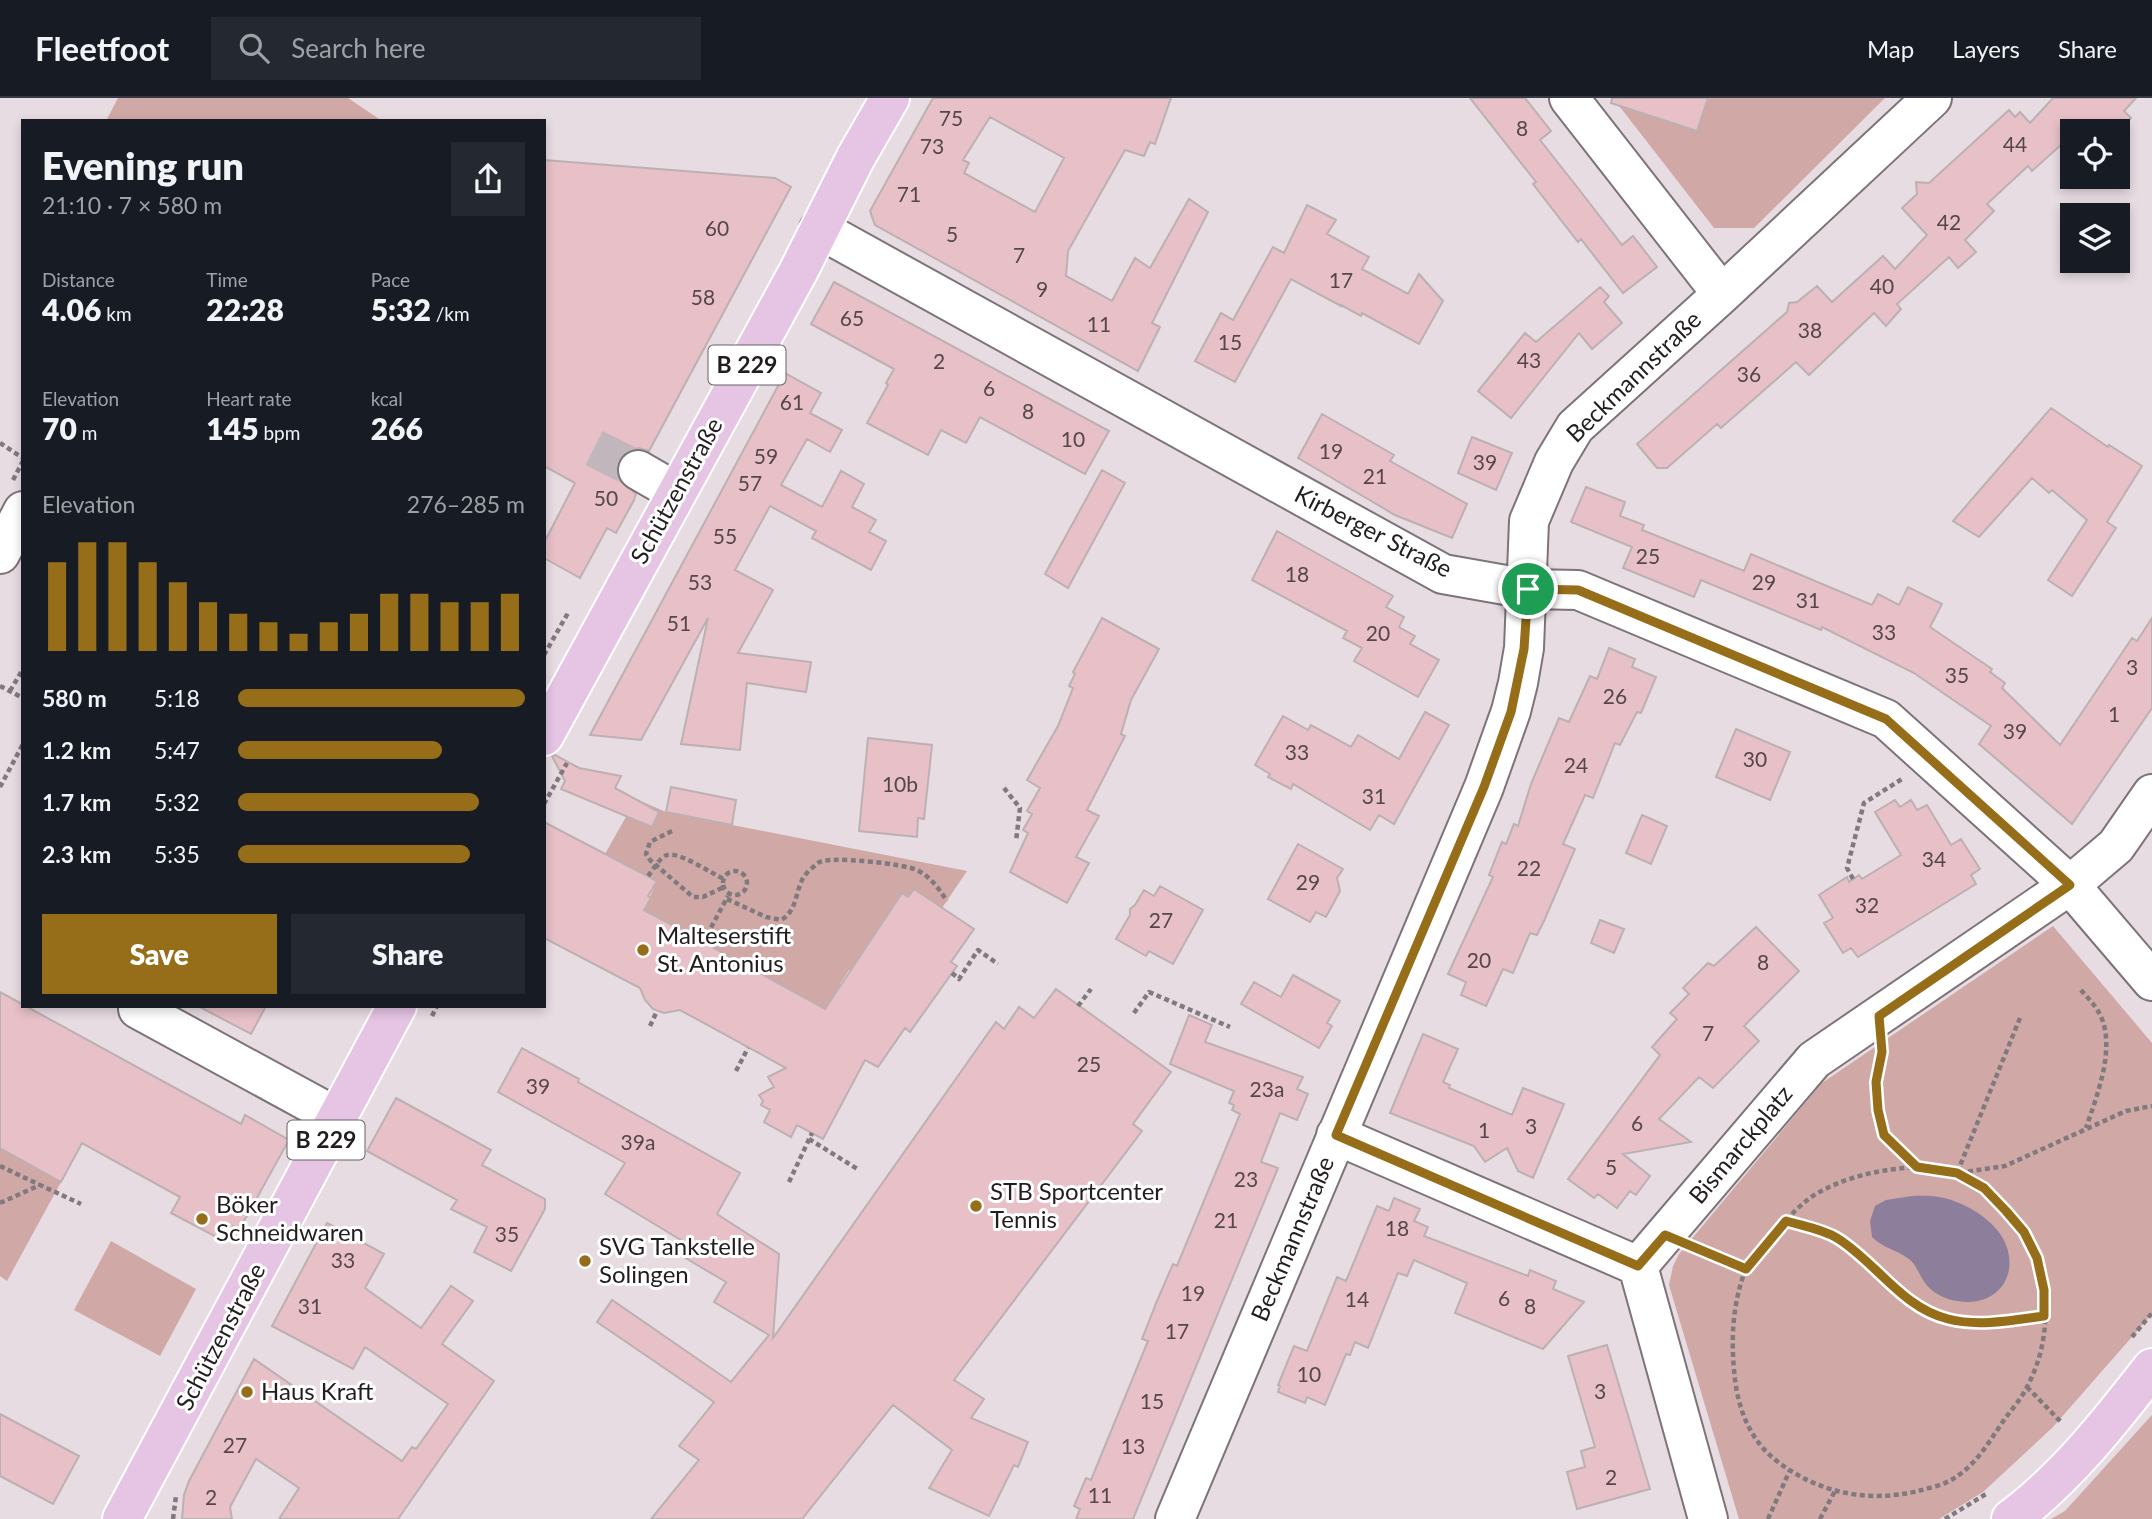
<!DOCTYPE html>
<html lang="en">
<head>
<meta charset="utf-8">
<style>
  :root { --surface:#171b24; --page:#242831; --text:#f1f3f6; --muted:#9ea1a6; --line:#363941; --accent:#966d18 }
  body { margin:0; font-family:Lato,sans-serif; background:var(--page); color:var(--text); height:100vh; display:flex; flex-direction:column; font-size:26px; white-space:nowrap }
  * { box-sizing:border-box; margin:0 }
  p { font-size:23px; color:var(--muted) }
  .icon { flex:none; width:38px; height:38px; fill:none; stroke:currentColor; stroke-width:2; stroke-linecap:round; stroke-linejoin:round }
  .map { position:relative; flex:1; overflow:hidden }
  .drawer { position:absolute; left:21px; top:21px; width:525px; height:889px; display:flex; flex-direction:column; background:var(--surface); border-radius:0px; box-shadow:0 4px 10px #0003 }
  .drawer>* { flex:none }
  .tools { position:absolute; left:2060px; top:21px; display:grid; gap:14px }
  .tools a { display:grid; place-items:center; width:70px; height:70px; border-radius:0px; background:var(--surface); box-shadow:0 4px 10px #0003; font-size:35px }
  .pin { position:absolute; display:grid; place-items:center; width:60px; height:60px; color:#fff; margin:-30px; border:4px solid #fff; border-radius:50%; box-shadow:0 2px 7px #0007 }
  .round { display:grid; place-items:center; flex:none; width:74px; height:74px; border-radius:0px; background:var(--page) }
  .overview { display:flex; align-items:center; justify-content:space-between; height:119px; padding:0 21px }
  h1 { font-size:38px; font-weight:800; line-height:52px }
  .stats { display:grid; grid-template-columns:repeat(3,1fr); gap:10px; height:119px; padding:7px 21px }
  .stats div { display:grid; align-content:center }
  .stats b { font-size:30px; font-weight:800 }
  .stats small { font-size:19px; font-weight:400 }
  .stats p { font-size:19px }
  .chart { height:196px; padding:14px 21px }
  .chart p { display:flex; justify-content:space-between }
  .chart svg { width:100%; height:126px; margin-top:7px; stroke:var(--accent); stroke-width:6 }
  .cta { display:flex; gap:14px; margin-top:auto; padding:14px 21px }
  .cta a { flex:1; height:80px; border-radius:0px; background:var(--accent); color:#fff; font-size:28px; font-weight:800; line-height:80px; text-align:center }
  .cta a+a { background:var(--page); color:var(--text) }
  ul { padding:0 21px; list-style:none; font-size:23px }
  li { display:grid; grid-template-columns:112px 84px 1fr; align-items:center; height:52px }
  li i { height:18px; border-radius:9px; background:var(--accent) }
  header { display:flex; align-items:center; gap:42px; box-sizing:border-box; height:98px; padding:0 35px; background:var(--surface); border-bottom:2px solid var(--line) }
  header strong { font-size:33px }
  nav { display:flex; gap:38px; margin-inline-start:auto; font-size:24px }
  .search { width:490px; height:63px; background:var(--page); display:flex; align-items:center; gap:18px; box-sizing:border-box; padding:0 24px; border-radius:0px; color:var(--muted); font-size:26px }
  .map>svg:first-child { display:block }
  .green { fill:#d0a8a5 }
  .water { fill:#8d7e9b }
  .building { fill:#e8c0c8; stroke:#bcb0b2; stroke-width:2; fill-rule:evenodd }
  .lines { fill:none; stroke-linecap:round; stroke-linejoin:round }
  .minor-tunnel { stroke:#c0b6bb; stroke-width:38; stroke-dasharray:38 19; stroke-linecap:butt }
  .minor-casing { stroke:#7d7378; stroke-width:42 }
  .major-casing { stroke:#fff; stroke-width:42 }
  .path { stroke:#80797d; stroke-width:4.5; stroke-dasharray:5 3.5; stroke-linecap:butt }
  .minor { stroke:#fff; stroke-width:38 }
  .major { stroke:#e5c4e4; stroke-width:38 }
  .route-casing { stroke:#fff; stroke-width:14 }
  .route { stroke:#966d18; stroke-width:9 }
  .poi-dot { fill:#966d18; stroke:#fff; stroke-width:2.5 }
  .labels { text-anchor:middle; stroke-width:6; stroke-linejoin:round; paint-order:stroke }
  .number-label { font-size:21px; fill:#54464a }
  .shield { fill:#fff; stroke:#646263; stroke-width:2 }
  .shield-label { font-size:23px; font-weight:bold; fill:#221e20 }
  .street-label { font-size:24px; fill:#221e20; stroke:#fff }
  .poi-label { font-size:24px; fill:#221e20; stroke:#fff; text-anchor:start }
</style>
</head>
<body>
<header>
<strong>Fleetfoot</strong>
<div class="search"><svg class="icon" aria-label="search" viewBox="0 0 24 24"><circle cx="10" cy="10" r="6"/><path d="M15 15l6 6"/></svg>Search here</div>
<nav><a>Map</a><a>Layers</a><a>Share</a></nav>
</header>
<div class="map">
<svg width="2152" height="1421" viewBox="0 0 2152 1421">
  <rect width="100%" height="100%" fill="#e7dce2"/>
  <path class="green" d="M118,0h230l34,23h-276z
    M1613,0h272l-131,130h-40z
    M636,701l30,13 301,59 -25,37 -40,-14 -10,13 6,5 -24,22 -9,14 5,4 -13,22 -8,-4 -9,14 7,5 -16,23 -117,-64 -7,-13 -9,-5 -4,7 -50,-27 13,-29 -52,-27z
    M2053,828l99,117v271l-99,113 -70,65 -44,27h-200l-70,-234 4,-19 6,-12 143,-171z
    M0,1050l61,34 -54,99 -7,-5z
    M111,1143l85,48 -36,67 -86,-46z
    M2152,1317v104h-101l14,-8z"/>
  <path class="water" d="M1912,1098c16,-1 32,0 47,7 18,7 41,24 47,42 11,29 -5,55 -36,57 -11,0 -22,-2 -31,-7 -20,-11 -19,-28 -30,-36 -12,-9 -26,-11 -37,-22l-2,-16 5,-15 11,-6z"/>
  <path class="building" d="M933,0h238l-16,46 -5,-2 -6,14 -19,-6 -57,101 -2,25 46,25 23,-43 15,10 39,-69 19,13 -56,111 8,4 -22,44 -263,-146 -5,-14zM990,19l74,41 -29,54 -71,-39 5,-10 -6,-3z
    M1470,0h55l26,33 -11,9 41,52 41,53 11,-9 24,31 -34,26 -42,-54 -3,3 -45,-58 3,-2z
    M1612,0h96l-11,33 -86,-28z
    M2053,0h83l-12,13 7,7 -12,13h-35l-4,-3 -8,3v4l-40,36 -4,-5 -41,38 7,7 -29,29 11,12 -18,16 -9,-11 -52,47 4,5 -15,17 -12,-13 -65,62 -13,-13 -75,66 -4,-4 -50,44h-10l-20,-24 150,-132 2,-9 8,-1 20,-16 15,16 51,-46 12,13 32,-34 -25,-27 15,-14 -1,-12 13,1 80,-73 6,7 5,-5 10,11z
    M544,62l231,18 16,9 -142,264 -10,-3 -11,3 -9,9 -3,9 3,11 17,14 -3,8 -17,31 -9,-5 -27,50 -36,-20v-15l31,-60 -31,-17z
    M1307,107l29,15 -9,14 42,23 -7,12 46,25 11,-20 24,27 -24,43 -57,-31 -1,3 -20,-11v1l-50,-27 -56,103 -40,-21 26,-48 12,7 40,-73 11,6z
    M834,184l275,149 -24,43 -105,-57 -14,26 -25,-13 -13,25 -61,-32 21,-38 -2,-2 8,-14 -83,-45z
    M1600,189l9,9 -5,6 18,21 -30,26 -13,-16 -68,85 -33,-27 47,-58 11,9z
    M785,275l36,20 -11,20 32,17 -12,22 -23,-13 -26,46 41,22 19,-36 23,13 -12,23 24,13 -7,12 17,9 -15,29 -59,-32 4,-7 -46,-25 -35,64 38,20 -35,63 73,9 -5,30 -59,-9 -7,67 -59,-6 27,-126 -67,122 -51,-5z
    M2051,310l57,39 1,-2 33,21 -35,56 9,6 -44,68 -24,-16 39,-60 -35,-30 -3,3 -17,-15 -53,59 -26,-16z
    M1322,316l72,41 -4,6 77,43 -15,34 -57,-23 -97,-57z
    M1472,339l40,16 -16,37 -38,-17z
    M1102,372l23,13 -57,105 -23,-14z
    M1586,389l39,15 -5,14 24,9 -2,5 102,41 7,-17 121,51 6,-11 21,11 9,-18 34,17 -12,23 62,42 -2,3 15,11 -3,5 58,57 72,-107 5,3 15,-23v90l-80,116 -93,-80 12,-18 -77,-53 -92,-46 -1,3 -120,-50 -7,17 -71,-29 9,-21 -61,-25z
    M1277,433l116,65 -7,11 18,10 -5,10 16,9 -5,8 29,16 -21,37 -64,-36 8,-13 -19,-10 4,-7 -95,-51z
    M1102,520l57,31 -28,51 -10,34 4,2 -38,74 12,6 -23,41 13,6 -22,40 -57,-31 18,-39 -5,-3 9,-16 -5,-3 13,-23 -13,-8 31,-54 15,-38 -4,-2 6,-12 -2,-2z
    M1609,550l26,11 -3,8 24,10 -15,36 -4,-1 -17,33 -5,-2 -22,55 -8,-3 -22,49 12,5 -31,72 -7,14 -7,-2 -17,40 -10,-4 -17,37 -25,-11 5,-13 -18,-8 45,-97 -4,-2 13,-33 4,2 8,-20 4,2 13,-42 28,-66 10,4 21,-46 7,3z
    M1425,614l24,13 -55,99 -15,-9 -9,15 -77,-46 -2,5 -23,-12 2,-3 -15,-9 28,-49 25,14 3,-5 40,22 7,-12 41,24z
    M1736,631l54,23 -20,48 -54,-23z
    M868,640l64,7 -8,74 -6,-1 -1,19 -58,-6z
    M555,657l24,13 42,8 -6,12 44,24 -7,15 -91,-38 4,-8 -13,-25z
    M671,689l65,13 -4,25 -66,-13z
    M1895,702l5,7 11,-7 6,10 10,-5 24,40 10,-6 19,30 -9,6 5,9 -118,73 -7,-9 -8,5 -19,-30 9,-5 -14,-23 28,-18 2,5 10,-7 3,4 39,-24 -26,-43z
    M1642,717l25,11 -16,38 -25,-11z
    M544,724l113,59 -9,15 3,2 -7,12 50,27 4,-7 20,11 -4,7 111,61 77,-116 6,4 6,-8 60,40 -23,33 6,4 -47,66 -5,-4 -27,39 -13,-7 -42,79 -26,-14 -6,12 -27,-15 6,-12 -9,-5 2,-4 -4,-6 15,-8 -6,-10 18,-9 -106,-58 -16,3 -11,-4 -8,-9 -5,-12 -96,-50z
    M1298,746l45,25 -6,9 3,13 -14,26 -10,-5 -6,10 -42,-23z
    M1160,788l43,24 -30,54 -24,-13 -3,5 -30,-17 14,-24v-6l5,-4 9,-15 10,6z
    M1600,822l24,9 -10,24 -23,-10z
    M1756,829l43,44 -55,55 15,15 -46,47 -14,-11 -40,42 32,23 -68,12 27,22 -14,19 -6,-4 -13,17 -19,-14 -4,4 -26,-19 92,-124 -8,-8 25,-28 -7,-6 19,-19 -6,-6 25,-25 6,3z
    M1293,877l47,26 -13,22 5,3 -13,22 -78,-44 13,-22 27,15z
    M1056,891l115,83 -38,52 9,7 -188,249 30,19 -13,19 57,24 -10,25 -4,-2 -25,51 -60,-28 23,-38 -59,-45 -91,114h-151l48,-59 -20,-14 35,-44 -117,-80 15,-22 119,82 38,-47 -55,-33 12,-20 -49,-29 7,-11 -79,-48 20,-31 -127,-71 24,-44 57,31 -1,3 162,91 -23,41 62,40 -6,84 223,-316 8,7 15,-22 15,11z
    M0,894l241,132 4,-9 44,25 -50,90 -6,-4 -9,15 -53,-28 9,-16 -98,-54 -21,39 -61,-34z
    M198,908h68l-15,28z
    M1189,917l23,10 -7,17 98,35 -6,12 11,5 -11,26 -17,-7 -19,49 17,6 -145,351h-57l4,-10 -6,-3 12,-28 5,2 57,-139 -6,-2 15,-38 16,-37 4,2 63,-152 -8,-4 2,-5 -5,-2 5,-12 -64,-27z
    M1423,936l35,15 -15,33 7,3 -1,3 63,27 11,-27 41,16 -31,74 -15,-7 -11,-23 -22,14 -11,-16 -84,-33z
    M396,1000l95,52 -9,15 63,34v10l-34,62 -37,-19 13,-25 -36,-18 6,-9 -90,-49z
    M1394,1100l26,11 -6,12 14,6 -4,9 104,40 2,-6 26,11 -3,8 31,13 -41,47 -88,-36 12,-30 -53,-23 -7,16 -9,-3 -30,75 -13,-6 -5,13 -4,-1 -21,51 -18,-8 -2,6 -27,-11 2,-6 -2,-1 16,-39 13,5 30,-74 9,4 31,-75 12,5z
    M327,1125l57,31 -19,34 56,40 30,-42 22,15 -31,43 52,37 -96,138h-119l20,-31 -43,-29 -26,48 2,12h-50l2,-24 5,-14 65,-122 148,102 10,-14 4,2 32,-45 -83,-57 -12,22 -81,-43z
    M1607,1247l43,144 -73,20 -10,-37 18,-5 -4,-16 14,-4 -27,-91z
    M0,1316l79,42 -26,48 -53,-28z"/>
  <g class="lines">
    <path class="minor-tunnel" d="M594,350l44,22"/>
    <defs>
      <path id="minor" d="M1569,0l153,196
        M819,131l624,345 85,15 50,1 308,129 184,166 82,96
        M638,372l38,22
        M0,456l23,-43
        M139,908l-1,3 200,109
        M1336,1037l302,131
        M1175,1421l309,-732 27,-76 7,-28 6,-35 5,-127 25,-59 21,-35 147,-133 210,-196
        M1708,1421l-70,-253 176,-206 256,-175 46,-39 36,-52"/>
      <path id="major" d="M544,638l254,-464 58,-115 34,-59
        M122,1421l275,-513
        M2011,1421c55,-41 99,-97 141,-151"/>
    </defs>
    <use href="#minor" class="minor-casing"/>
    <use href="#major" class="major-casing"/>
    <path class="path" d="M0,345l23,15
      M13,382l10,-19
      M544,557l24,-42
      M0,588l23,12
      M10,593l13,-22
      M0,689l23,-43
      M1004,690l16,20 -4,33
      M544,706l23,-41
      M672,733l-22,11 -4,12 4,6 43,37h10l21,-10
      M723 785a12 12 0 1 1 24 0a12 12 0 1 1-24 0Z
      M648,778c5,-6 11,-18 19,-21 12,-4 45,19 57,24
      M1853,781l-6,-11 17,-65 38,-24
      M727,801l39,18 15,3c16,-9 14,-27 22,-42 3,-5 10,-11 15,-15 9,-8 87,1 99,7 14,7 22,19 30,31
      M707,837l21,-39
      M952,875l7,6 19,-29 20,14
      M2081,892c6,7 13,14 17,21 20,33 -1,84 -12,117
      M1078,908l13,-17
      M1134,915l15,-21 81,35
      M432,918l5,-10
      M2020,920l-63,155 48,-7 121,-55 26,-5
      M650,928l7,-15
      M1881,959c-5,22 -9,57 3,78 7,12 22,22 32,31
      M736,973l12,-23
      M809,1041l50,31
      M0,1068l40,19
      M1917,1069c13,2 30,2 42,7 20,8 35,23 49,39 41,47 49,116 20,172 -6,13 -16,24 -24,35 -15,22 -28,45 -51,59 -10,6 -24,9 -35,12 -50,12 -99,2 -140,-29 -30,-23 -41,-56 -44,-92 -3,-33 -1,-67 11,-99 5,-12 17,-23 25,-33 13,-14 29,-34 46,-44 31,-18 66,-25 101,-27z
      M789,1084l23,-49
      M0,1105l40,-18 41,19
      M1787,1124c16,4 37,8 51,17 37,25 65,68 109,80 30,9 67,1 97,-3
      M1698,1151l48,20
      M2132,1239l20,-24
      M2027,1289l35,36
      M173,1421l3,-23
      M1768,1421l22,-49
      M1820,1421l15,-28
      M1945,1421l41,-25"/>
    <use href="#minor" class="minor"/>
    <use href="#major" class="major"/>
  </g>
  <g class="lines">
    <defs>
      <path id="route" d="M1528,491l50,1 308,129 184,166 -191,131 3,36 -6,30 2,28 6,25 33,32 40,6 27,15 22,23 18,21 13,26 7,32v26c-30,4 -65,11 -96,3 -46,-11 -72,-57 -111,-81 -15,-9 -34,-12 -51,-17l-40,48 -81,-34 -27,31 -302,-131 148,-348 27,-75 13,-63z"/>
    </defs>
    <use href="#route" class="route-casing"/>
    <use href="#route" class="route"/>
  </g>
  <g class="poi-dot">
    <circle cx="643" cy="852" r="7"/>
    <circle cx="976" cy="1108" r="7"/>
    <circle cx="202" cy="1121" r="7"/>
    <circle cx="585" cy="1163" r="7"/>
    <circle cx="247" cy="1294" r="7"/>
  </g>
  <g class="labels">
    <g class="number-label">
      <text x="951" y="28">75</text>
      <text x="1522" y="38">8</text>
      <text x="2015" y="54">44</text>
      <text x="932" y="56">73</text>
      <text x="909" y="104">71</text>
      <text x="1949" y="132">42</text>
      <text x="717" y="138">60</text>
      <text x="952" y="144">5</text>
      <text x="1019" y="165">7</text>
      <text x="1341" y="190">17</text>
      <text x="1882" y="196">40</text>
      <text x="1042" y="199">9</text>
      <text x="703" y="207">58</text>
      <text x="852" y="228">65</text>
      <text x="1099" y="234">11</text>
      <text x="1810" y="240">38</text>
      <text x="1230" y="252">15</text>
      <text x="1529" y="270">43</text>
      <text x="939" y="271">2</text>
      <text x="1749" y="284">36</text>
      <text x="989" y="298">6</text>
      <text x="792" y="312">61</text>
      <text x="1028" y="321">8</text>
      <text x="1073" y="349">10</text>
      <text x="1331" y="361">19</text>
      <text x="766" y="366">59</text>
      <text x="1485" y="372">39</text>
      <text x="1375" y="386">21</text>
      <text x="750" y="393">57</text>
      <text x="606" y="408">50</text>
      <text x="725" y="446">55</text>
      <text x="1648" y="466">25</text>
      <text x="1297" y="484">18</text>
      <text x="700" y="492">53</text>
      <text x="1764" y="492">29</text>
      <text x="1808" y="510">31</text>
      <text x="679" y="533">51</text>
      <text x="1884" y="542">33</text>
      <text x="1378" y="543">20</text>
      <text x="2132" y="577">3</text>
      <text x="1957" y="585">35</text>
      <text x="1615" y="606">26</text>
      <text x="2114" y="624">1</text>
      <text x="2015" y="641">39</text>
      <text x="1297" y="662">33</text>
      <text x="1755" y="669">30</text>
      <text x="1576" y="675">24</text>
      <text x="900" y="694">10b</text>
      <text x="1374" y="706">31</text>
      <text x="1934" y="769">34</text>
      <text x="1529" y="778">22</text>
      <text x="1308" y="792">29</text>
      <text x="1867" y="815">32</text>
      <text x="1161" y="830">27</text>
      <text x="1479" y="870">20</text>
      <text x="1763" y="872">8</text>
      <text x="1708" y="943">7</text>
      <text x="1089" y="974">25</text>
      <text x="538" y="996">39</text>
      <text x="1267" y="999">23a</text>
      <text x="1637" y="1033">6</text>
      <text x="1531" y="1036">3</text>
      <text x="1484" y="1040">1</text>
      <text x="638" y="1052">39a</text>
      <text x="1611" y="1077">5</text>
      <text x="1246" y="1089">23</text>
      <text x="1226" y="1130">21</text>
      <text x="1397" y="1138">18</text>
      <text x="507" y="1144">35</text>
      <text x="343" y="1170">33</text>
      <text x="1193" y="1203">19</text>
      <text x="1504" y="1208">6</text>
      <text x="1357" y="1209">14</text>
      <text x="310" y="1216">31</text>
      <text x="1530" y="1216">8</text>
      <text x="1177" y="1241">17</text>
      <text x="1309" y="1284">10</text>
      <text x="1600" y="1301">3</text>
      <text x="1152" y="1311">15</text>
      <text x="235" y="1355">27</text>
      <text x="1133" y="1356">13</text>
      <text x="1611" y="1387">2</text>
      <text x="1100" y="1405">11</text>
      <text x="211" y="1407">2</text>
    </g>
    <g class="shield">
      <rect x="708.5" y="247.5" width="77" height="39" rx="5"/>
      <rect x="287.5" y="1022.5" width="77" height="39" rx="5"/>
    </g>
    <g class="shield-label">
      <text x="747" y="275">B 229</text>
      <text x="326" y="1050">B 229</text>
    </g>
    <g class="street-label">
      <text transform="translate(1634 279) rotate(-44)" y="8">Beckmannstraße</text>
      <text transform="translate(677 393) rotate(-61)" y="8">Schützenstraße</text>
      <text transform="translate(1373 434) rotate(27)" y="8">Kirberger Straße</text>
      <text transform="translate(1741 1047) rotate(-50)" y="8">Bismarckplatz</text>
      <text transform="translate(1293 1141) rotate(-67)" y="8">Beckmannstraße</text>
      <text transform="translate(221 1239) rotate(-62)" y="8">Schützenstraße</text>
    </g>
    <g class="poi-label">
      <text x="657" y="846">Malteserstift<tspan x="657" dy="28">St. Antonius</tspan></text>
      <text x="990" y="1102">STB Sportcenter<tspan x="990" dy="28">Tennis</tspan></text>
      <text x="216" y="1115">Böker<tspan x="216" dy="28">Schneidwaren</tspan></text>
      <text x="599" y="1157">SVG Tankstelle<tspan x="599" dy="28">Solingen</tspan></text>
      <text x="261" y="1302">Haus Kraft</text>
    </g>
  </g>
</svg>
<div class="tools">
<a><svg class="icon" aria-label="locate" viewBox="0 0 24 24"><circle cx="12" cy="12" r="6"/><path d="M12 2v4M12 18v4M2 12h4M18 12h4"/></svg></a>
<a><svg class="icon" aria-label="layers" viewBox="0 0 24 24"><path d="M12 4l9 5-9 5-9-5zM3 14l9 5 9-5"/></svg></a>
</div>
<div class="pin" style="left:1528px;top:491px;background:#1e9e55"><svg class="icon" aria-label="arrive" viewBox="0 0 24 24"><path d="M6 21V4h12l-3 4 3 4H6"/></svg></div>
<section class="drawer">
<div class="overview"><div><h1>Evening run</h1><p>21:10 · 7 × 580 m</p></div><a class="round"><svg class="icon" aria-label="share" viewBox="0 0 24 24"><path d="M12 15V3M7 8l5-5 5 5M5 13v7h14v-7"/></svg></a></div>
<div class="stats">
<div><p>Distance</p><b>4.06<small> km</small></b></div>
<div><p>Time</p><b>22:28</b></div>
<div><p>Pace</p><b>5:32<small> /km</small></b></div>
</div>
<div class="stats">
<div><p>Elevation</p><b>70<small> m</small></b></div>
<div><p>Heart rate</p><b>145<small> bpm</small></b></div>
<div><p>kcal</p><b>266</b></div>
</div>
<div class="chart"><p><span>Elevation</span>276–285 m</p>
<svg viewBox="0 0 160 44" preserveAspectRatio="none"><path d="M5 44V13M15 44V6M25 44V6M35 44V13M45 44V20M55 44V27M65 44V31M75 44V34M85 44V38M95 44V34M105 44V31M115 44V24M125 44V24M135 44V27M145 44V27M155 44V24"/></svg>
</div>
<ul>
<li><b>580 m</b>5:18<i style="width:100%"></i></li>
<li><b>1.2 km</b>5:47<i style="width:71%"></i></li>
<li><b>1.7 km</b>5:32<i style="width:84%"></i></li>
<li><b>2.3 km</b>5:35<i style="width:81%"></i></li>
</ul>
<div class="cta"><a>Save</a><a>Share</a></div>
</section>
</div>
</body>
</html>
